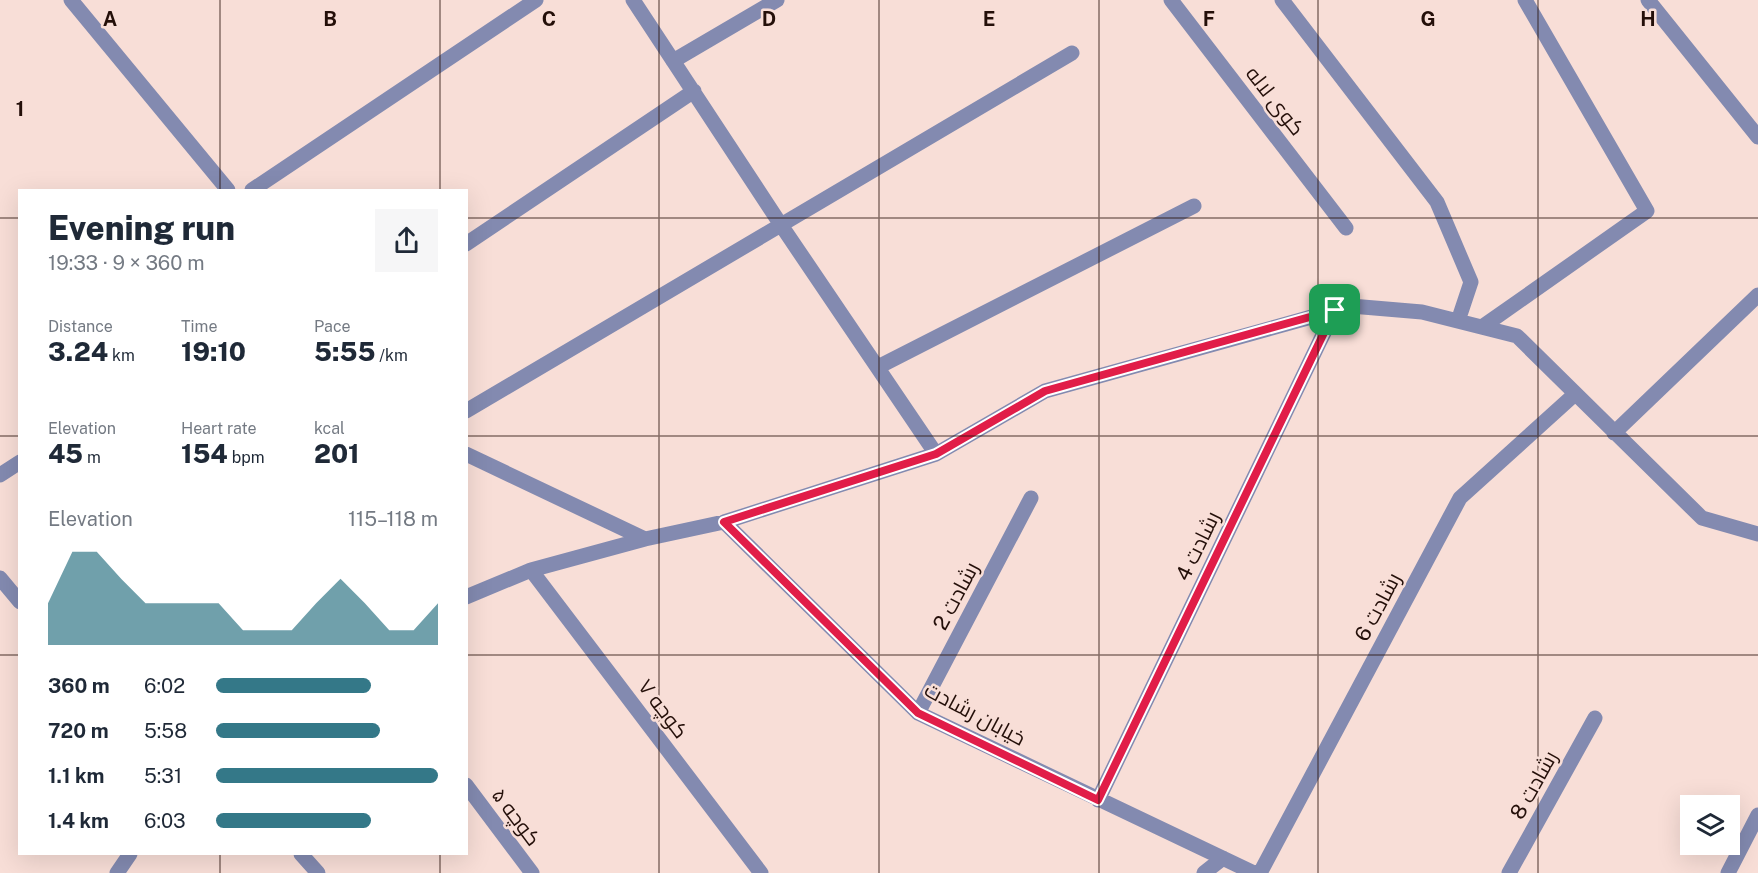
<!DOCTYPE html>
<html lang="en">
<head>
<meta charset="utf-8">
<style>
  :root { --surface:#fff; --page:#f6f6f7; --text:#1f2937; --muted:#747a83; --accent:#347888 }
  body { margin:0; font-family:"Public Sans",Cairo,sans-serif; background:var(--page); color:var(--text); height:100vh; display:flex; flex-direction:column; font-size:22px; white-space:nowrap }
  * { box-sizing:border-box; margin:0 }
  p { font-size:20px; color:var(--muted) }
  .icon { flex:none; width:33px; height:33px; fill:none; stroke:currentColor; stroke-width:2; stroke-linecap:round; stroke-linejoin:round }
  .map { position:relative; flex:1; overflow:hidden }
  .panel { position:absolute; left:18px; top:189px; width:450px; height:666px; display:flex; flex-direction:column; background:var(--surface); border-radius:0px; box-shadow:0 6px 24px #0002 }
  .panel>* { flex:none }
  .controls { position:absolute; left:1680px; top:795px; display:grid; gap:12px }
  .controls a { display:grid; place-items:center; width:60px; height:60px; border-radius:0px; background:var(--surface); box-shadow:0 6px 24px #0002; font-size:30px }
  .pin { position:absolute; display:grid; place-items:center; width:51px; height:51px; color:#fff; margin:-26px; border-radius:12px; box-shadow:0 3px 9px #0006 }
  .round { display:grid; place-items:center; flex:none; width:63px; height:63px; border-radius:0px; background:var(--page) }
  .head { display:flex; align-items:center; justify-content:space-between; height:102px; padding:0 30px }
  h1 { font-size:33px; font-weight:800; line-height:45px }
  .figures { display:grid; grid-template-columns:repeat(3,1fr); gap:9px; height:102px; padding:6px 30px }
  .figures div { display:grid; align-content:center }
  .figures b { font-size:26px; font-weight:800 }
  .figures small { font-size:16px; font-weight:400 }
  .figures p { font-size:16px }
  .chart { height:168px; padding:12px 30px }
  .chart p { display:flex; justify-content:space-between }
  .chart svg { width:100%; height:108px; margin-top:6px; fill:var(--accent); opacity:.7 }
  ul { padding:0 30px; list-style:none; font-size:20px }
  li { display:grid; grid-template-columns:96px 72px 1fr; align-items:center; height:45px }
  li i { height:15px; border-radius:8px; background:var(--accent) }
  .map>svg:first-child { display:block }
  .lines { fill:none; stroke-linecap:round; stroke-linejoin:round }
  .minor { stroke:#838ab0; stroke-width:15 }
  .route-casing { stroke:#fff; stroke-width:12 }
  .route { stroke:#e11d48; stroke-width:8 }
  .grid { fill:none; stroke:#240f09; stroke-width:1.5; stroke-opacity:0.55 }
  .labels { text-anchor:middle; stroke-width:5; stroke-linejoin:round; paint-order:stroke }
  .street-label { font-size:21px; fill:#240f09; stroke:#f8ded7 }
  .grid-label { font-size:20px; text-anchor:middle; font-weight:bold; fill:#240f09; stroke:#f8ded7; stroke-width:5; stroke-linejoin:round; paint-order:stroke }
</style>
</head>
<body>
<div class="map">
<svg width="1758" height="873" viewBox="0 0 1758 873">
  <rect width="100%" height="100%" fill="#f8ded7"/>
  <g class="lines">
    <path class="minor" d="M71,0l157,190
      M633,0l148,225 155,229
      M1171,0l175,228
      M1282,0l155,202 34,80 -13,39
      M1648,0l110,137
      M673,61l104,-61
      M252,190l284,-190
      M466,244l228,-153
      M1482,327l165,-116 -122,-211
      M878,367l316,-161
      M466,411l606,-358
      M1614,433l144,-138
      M466,454l179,85 79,-17 212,-68 109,-63 306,-85 71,6 95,24 185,182 56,16
      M0,475l20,-13
      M724,522l194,191 336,160
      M531,570l230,303
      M0,578l20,24
      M466,597l65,-27 114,-31
      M918,713l113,-215
      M466,785l66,88
      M1098,800l237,-490
      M301,854l17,19
      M117,873l13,-19
      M1204,873l19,-15
      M1260,873l200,-375 115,-104
      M1509,873l86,-155
      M1728,873l30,-58"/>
  </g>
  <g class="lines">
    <defs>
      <path id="route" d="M1335,310l-237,490 -180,-87 -194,-191 212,-68 109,-63z"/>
    </defs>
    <use href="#route" class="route-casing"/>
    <use href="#route" class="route"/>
  </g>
  <path class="grid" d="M220,0v190M440,0v190M659,0v873M879,0v873M1099,0v873M1318,0v873M1538,0v873M0,218h20M466,218h1292M0,436h20M466,436h1292M0,655h20M466,655h1292M220,854v19M440,854v19"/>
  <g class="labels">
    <g class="street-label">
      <text transform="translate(1275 101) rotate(52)" y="7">کوی لاله</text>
      <text transform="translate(1198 546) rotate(-64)" y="7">رشادت 4</text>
      <text transform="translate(956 596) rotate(-62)" y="7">رشادت 2</text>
      <text transform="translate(1378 607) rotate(-62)" y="7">رشادت 6</text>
      <text transform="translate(663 709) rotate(53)" y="7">کوچه ۷</text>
      <text transform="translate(975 714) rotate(28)" y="7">خیابان رشادت</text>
      <text transform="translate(1534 785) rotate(-61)" y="7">رشادت 8</text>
      <text transform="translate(516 817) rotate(53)" y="7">کوچه ۵</text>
    </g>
  </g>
  <g class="grid-label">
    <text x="110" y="26">A</text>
    <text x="330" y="26">B</text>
    <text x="549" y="26">C</text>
    <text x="769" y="26">D</text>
    <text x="989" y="26">E</text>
    <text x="1209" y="26">F</text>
    <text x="1428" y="26">G</text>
    <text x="1648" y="26">H</text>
    <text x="20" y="116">1</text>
  </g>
</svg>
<div class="controls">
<a><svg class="icon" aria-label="layers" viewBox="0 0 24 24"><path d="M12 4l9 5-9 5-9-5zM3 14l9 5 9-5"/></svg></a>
</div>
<div class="pin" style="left:1335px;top:310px;background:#1e9e55"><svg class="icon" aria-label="arrive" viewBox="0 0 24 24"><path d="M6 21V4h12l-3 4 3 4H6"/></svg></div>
<section class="panel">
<div class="head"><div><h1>Evening run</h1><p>19:33 · 9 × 360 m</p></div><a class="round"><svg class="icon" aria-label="share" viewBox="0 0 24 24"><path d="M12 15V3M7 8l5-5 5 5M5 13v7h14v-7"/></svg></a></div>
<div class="figures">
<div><p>Distance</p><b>3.24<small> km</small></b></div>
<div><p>Time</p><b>19:10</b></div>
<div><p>Pace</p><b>5:55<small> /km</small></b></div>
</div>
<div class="figures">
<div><p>Elevation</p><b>45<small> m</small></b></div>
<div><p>Heart rate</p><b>154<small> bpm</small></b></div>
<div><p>kcal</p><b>201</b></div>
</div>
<div class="chart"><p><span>Elevation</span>115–118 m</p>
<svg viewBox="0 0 160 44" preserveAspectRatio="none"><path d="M0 44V27L10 6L20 6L30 17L40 27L50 27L60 27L70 27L80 38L90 38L100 38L110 27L120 17L130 27L140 38L150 38L160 27V44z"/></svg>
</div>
<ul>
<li><b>360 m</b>6:02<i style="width:70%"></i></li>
<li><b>720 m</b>5:58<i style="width:74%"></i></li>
<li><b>1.1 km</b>5:31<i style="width:100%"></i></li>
<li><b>1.4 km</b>6:03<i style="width:70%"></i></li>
</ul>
</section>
</div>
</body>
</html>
